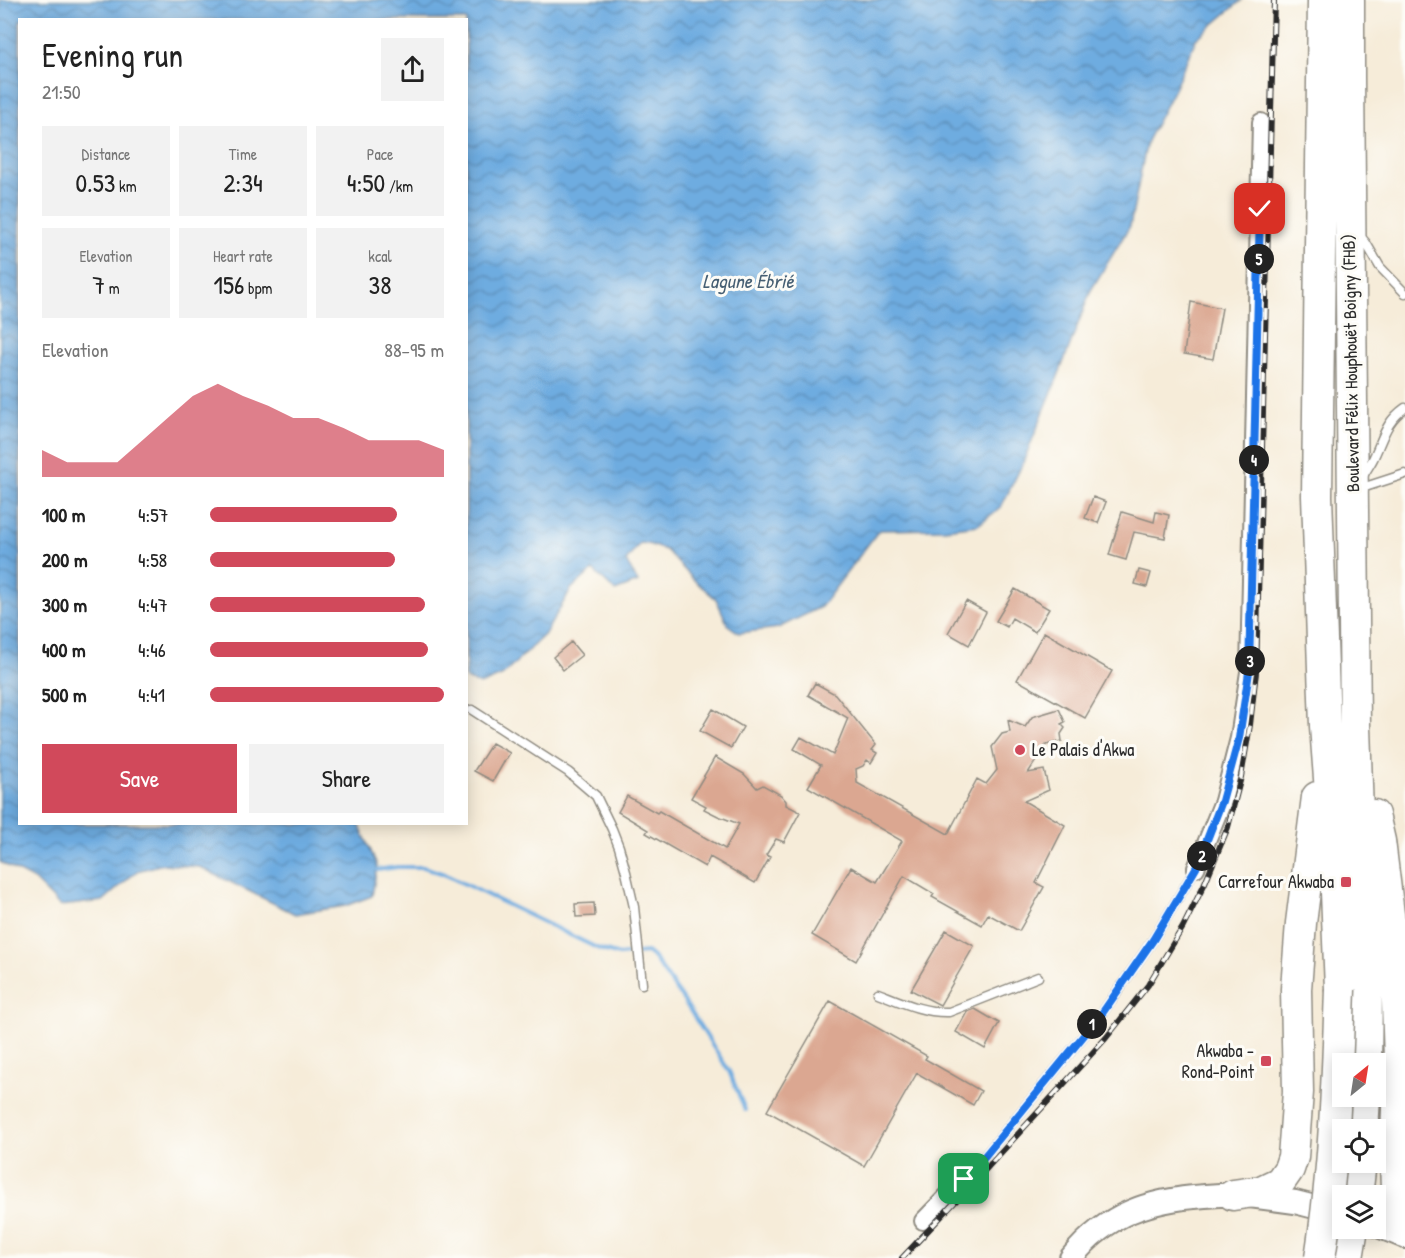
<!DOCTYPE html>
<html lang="en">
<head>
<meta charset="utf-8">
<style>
  :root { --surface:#fff; --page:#f2f2f2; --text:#222; --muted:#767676; --accent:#d1495b }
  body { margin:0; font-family:"Patrick Hand",sans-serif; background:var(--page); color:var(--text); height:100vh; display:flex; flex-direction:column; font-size:22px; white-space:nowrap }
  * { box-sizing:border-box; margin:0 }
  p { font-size:20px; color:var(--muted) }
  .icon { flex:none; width:33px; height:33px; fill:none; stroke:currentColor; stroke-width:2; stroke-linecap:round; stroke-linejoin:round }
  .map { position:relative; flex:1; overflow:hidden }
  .sheet { position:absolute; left:18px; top:18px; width:450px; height:807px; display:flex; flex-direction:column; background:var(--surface); border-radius:0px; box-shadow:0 3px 15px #0003 }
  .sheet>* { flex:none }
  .needle { width:39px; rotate:30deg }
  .fabs { position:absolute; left:1332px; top:1053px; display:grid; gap:12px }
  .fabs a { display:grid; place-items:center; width:54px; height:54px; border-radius:0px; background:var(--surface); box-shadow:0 3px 15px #0003; font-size:30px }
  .pin { position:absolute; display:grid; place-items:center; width:51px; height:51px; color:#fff; margin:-26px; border-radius:12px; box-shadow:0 3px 9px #0006 }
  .km { position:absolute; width:30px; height:30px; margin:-15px; border-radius:50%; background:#222; color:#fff; font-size:16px; line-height:30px; text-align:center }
  .round { display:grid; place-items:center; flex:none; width:63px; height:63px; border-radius:0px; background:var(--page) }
  .head { display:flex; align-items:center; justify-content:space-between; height:102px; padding:0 24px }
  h1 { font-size:33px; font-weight:600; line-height:45px }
  .figures { display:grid; grid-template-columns:repeat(3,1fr); gap:9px; height:102px; padding:6px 24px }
  .figures div { display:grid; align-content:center; border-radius:0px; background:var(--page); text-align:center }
  .figures b { font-size:26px; font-weight:600 }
  .figures small { font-size:16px; font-weight:400 }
  .figures p { font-size:16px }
  .chart { height:168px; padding:12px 24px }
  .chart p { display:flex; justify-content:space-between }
  .chart svg { width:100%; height:108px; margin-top:6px; fill:var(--accent); opacity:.7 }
  .button { display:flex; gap:12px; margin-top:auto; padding:12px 24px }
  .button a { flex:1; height:69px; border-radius:0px; background:var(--accent); color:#fff; font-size:24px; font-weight:600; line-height:69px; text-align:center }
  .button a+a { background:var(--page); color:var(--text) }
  ul { padding:0 24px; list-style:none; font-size:20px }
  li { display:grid; grid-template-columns:96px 72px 1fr; align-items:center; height:45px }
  li i { height:15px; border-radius:8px; background:var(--accent) }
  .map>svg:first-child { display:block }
  .water { fill:url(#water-waves); stroke:#4c6c86; stroke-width:1.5 }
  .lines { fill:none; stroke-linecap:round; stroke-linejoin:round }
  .stream { stroke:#6eace0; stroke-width:4 }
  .building { fill:#dba791 }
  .lane-casing { stroke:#908c82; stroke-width:11 }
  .street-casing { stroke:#908c82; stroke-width:20 }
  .secondary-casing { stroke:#908c82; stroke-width:26 }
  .highway-casing { stroke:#908c82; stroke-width:33 }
  .lane { stroke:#fff; stroke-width:8 }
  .street { stroke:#fff; stroke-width:16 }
  .secondary { stroke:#fff; stroke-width:22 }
  .highway { stroke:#fff; stroke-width:30 }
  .rail-casing { stroke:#2b2b2b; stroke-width:6 }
  .rail { stroke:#fdfcf7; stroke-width:4; stroke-dasharray:11; stroke-linecap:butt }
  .highway-bridge-casing { stroke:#908c82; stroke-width:33; stroke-linecap:butt }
  .highway-bridge { stroke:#fff; stroke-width:30 }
  .route-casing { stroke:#fff; stroke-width:12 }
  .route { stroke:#1a73e8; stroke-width:8 }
  .poi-dot { fill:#d1495b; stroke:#fdfcf7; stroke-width:2 }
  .labels { text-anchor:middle; stroke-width:6; stroke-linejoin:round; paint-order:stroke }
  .street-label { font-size:18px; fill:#2b2b2b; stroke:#fdfcf7 }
  .poi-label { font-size:18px; fill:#2b2b2b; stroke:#fdfcf7; text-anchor:end }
  .water-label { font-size:20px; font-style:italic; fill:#465f73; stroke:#fdfcf7 }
</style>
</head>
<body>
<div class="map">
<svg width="1405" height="1258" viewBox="0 0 1405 1258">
  <defs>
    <pattern id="water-waves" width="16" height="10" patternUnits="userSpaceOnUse" patternTransform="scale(1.5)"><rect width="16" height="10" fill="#6eace0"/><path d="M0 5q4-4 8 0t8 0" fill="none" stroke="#5b8cb6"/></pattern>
  </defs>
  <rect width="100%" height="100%" fill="#fdfcf7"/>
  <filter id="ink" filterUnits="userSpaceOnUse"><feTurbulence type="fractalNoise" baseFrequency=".0167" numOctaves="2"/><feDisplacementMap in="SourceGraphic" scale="12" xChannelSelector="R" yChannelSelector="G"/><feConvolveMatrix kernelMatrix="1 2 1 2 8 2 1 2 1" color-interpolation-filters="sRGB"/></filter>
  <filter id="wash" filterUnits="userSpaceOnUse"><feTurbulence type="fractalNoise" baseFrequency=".008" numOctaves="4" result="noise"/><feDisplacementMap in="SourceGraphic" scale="24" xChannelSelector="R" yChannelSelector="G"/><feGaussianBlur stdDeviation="1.35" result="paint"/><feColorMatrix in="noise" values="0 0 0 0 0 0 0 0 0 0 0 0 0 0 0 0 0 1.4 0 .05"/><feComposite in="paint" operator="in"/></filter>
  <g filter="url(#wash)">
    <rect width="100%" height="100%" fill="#f6ecd9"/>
    <path class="water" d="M0,0h1242l-46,39 -21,48 -28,54 -17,85 -39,64 -34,89 -35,86 -21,42 -23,18 -34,4 -65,1 -58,77 -43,21 -39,5 -11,-8 -12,-26 -22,-19 -28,-30 -18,-6 -8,-1 -14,18 12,21 -23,9 -22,-21 -22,19 -26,45 -42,41 -23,10 -14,-6v-659h-446v804h339l18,41 -5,31 -27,10 -50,8 -95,-47 -37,-3 -26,7 -34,30 -43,5 -26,-26 -34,-18z"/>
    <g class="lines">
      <path class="stream" d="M372,868l5,2 20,-3h27l20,7 155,75 20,6 28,-3 6,5 31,44 45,70 16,39"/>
    </g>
    <g id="blocks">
      <path class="building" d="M1191,302l31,6 -9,51 -29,-5z
        M1093,497l13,5 -8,21 -13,-5z
        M1122,512l32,10 2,-10 13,3 -4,23 -31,-6 -8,28 -17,-5z
        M1139,570l12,3 -4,14 -12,-3z
        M1015,589l34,20 -14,23 -23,-14 -5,9 -11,-6z
        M966,601l20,11 -17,33 -21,-12z
        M1044,632l68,39 -27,47 -68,-38z
        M571,642l11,13 -19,15 -10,-13z
        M815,683l20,11 41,51 -4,5 5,3 -6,10 -4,-3 -4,6 -7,3 1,14 91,51 29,-55 9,5 11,-14 -5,-23 10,-13 8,-2 -2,-12 17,7 7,-10 27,-8 6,13 -4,2 4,4 -4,6 1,7 -16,4 -18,28 16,-3 5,20 -25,11 41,24 -29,58 8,4 -25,44 -31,-17 -6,11 -50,-28 2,-3 -30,-18 -48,85 -44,-26 39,-68 26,15 25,-41 -94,-54 13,-22 -27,-16 7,-12 32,18 15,-37 -40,-23z
        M713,709l30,18 -12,21 -31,-17z
        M492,743l18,10 -6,9 -11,19 -19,-10z
        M715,757l29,17 13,14 6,-3 18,10 5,6v4l14,7 -16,30 -8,-3 -10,16 4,2 -15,26 -45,-26 -5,10 -59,-34 2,-3 -30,-18 9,-16 30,17 2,-2 66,38 14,-25 -21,-8 -14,-7 2,-3 -15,-8z
        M594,903l1,13 -19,1 -1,-13z
        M946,930l28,16 -34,59 -29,-15z
        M830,1001l97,55 -2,3 56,32 -8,14 -56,-32 -53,93 -97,-55z
        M975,1009l24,14 -14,26 -29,-17 11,-20z"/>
    </g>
  </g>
  <g filter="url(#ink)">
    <use href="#blocks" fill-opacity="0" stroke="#908c82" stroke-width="1.5"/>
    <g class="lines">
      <defs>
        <path id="lane" d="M1359,235l7,8 14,24 25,26
          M1363,476c3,-6 7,-11 10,-17 10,-20 12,-37 32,-51
          M1359,489l46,-15
          M472,710l96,62 28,24 16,33 7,18 7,25 8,35 8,77
          M878,993c23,9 46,20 71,19l89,-35
          M979,1163l124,-151 50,-72 43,-72"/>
        <path id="street" d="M1196,868l27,-67 16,-63 10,-66 12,-550
          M923,1221l56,-58"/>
        <path id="secondary" d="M1376,1225l29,12
          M1071,1258c36,-45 78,-58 134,-62 12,-1 24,-2 37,-1l53,7 47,12"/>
        <path id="highway" d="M1323,0l-6,496 8,230 9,118 6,145
          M1349,0v77l6,650 4,115 8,145 -1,77
          M1374,815l6,26 16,130 3,88 -4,102 2,57 8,15
          M1363,1130l2,-34
          M1233,1195l28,-4 19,-9 9,-13 4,-12 5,-65 -2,-103 5,-66 16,-126
          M1357,1196l4,-34
          M1348,1258l5,-30"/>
      </defs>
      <use href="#lane" class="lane-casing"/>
      <use href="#street" class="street-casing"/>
      <use href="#secondary" class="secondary-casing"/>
      <use href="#highway" class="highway-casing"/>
      <use href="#lane" class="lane"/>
      <use href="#street" class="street"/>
      <use href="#secondary" class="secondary"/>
      <use href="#highway" class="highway"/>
      <defs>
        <path id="rail" d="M902,1258l84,-89 120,-131 42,-53 35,-58 21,-42 24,-58 13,-50 9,-52 6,-53 18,-672"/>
      </defs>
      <use href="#rail" class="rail-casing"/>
      <use href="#rail" class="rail"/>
      <defs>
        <path id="highway-bridge" d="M1320,1258c14,-89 17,-179 20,-269"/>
      </defs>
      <use href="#highway-bridge" class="highway-bridge-casing"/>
      <use href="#highway-bridge" class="highway-bridge"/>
    </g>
  </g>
  <g class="lines" filter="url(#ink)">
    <defs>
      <path id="route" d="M964,1179l15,-16 124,-151 50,-72 43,-72 26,-67 17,-63 10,-66 11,-463"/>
    </defs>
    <use href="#route" class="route-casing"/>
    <use href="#route" class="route"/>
  </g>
  <g class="poi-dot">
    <circle cx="1020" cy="750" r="6"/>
    <rect x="1340" y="876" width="12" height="12" rx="3"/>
    <rect x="1260" y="1055" width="12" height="12" rx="3"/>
  </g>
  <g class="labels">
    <g class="street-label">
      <text transform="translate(1351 363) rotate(-91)" y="6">Boulevard Félix Houphouët Boigny (FHB)</text>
    </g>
    <g class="poi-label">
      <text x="1032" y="756" text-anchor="start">Le Palais d'Akwa</text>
      <text x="1334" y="888">Carrefour Akwaba</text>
      <text x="1254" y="1057">Akwaba -<tspan x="1254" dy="21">Rond-Point</tspan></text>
    </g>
    <g class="water-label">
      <text x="748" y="288">Lagune Ébrié</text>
    </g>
  </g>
</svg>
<div class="fabs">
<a><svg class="needle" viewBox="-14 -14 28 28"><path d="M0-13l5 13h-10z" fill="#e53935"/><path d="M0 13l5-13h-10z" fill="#767676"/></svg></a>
<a><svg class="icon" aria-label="locate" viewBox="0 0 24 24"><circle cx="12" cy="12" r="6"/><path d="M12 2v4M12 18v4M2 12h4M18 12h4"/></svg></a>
<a><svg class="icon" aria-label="layers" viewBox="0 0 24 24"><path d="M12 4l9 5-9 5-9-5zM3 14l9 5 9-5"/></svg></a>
</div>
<div class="pin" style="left:964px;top:1179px;background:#1e9e55"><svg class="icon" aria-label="arrive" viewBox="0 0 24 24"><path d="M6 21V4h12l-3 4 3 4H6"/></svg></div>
<div class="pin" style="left:1260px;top:209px;background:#d93025"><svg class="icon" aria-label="check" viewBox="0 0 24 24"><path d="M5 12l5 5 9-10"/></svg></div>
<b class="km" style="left:1092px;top:1024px">1</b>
<b class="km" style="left:1202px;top:856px">2</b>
<b class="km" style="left:1250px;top:661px">3</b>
<b class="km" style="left:1254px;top:460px">4</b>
<b class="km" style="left:1259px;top:259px">5</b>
<section class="sheet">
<div class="head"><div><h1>Evening run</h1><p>21:50</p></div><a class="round"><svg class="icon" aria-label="share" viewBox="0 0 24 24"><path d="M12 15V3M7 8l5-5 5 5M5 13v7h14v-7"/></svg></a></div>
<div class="figures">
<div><p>Distance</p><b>0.53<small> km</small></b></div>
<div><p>Time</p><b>2:34</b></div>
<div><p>Pace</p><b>4:50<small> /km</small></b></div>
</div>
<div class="figures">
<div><p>Elevation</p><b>7<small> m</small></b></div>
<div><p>Heart rate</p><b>156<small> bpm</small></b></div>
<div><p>kcal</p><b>38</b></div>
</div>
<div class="chart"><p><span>Elevation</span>88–95 m</p>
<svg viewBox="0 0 160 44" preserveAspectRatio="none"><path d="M0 44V33L10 38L20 38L30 38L40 29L50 20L60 11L70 6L80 11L90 15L100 20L110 20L120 24L130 29L140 29L150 29L160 33V44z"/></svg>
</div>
<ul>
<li><b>100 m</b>4:57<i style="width:80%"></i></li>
<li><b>200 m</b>4:58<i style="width:79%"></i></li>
<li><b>300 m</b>4:47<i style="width:92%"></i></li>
<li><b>400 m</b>4:46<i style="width:93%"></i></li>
<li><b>500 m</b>4:41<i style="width:100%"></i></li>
</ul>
<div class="button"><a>Save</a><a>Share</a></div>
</section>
</div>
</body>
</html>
